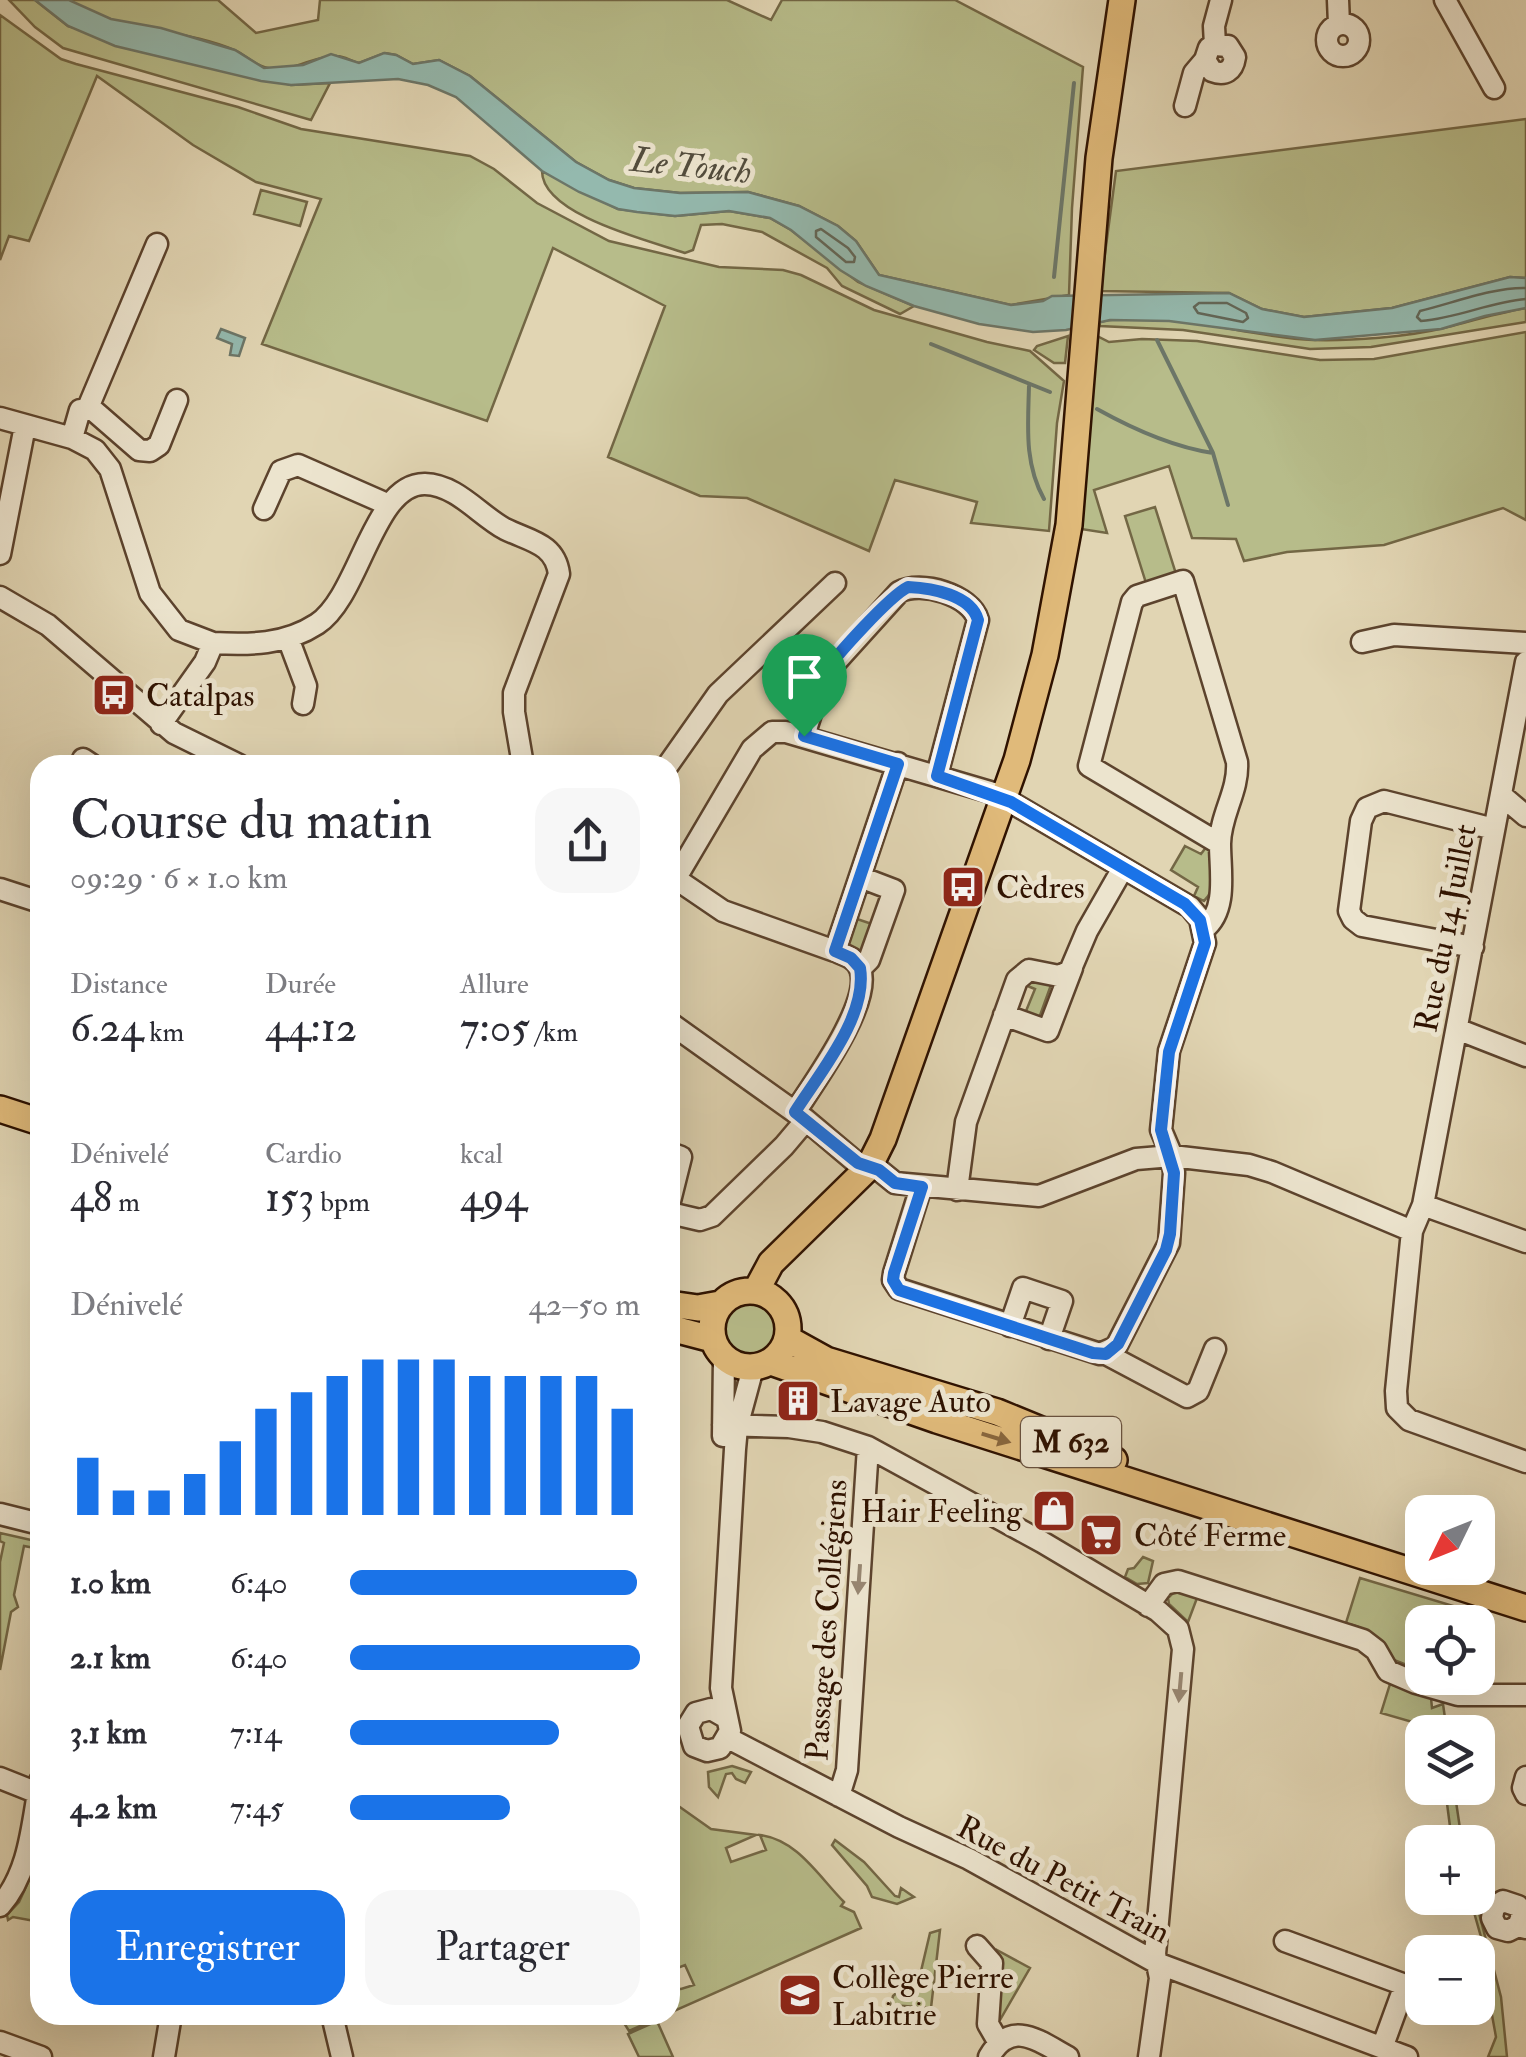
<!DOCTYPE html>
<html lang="fr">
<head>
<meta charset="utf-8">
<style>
  :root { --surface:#fff; --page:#f7f7f7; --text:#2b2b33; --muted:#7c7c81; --accent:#1a73e8 }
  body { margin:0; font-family:"IM FELL Double Pica",serif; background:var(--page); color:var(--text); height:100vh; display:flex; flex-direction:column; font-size:38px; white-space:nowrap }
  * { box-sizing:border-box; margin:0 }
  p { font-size:32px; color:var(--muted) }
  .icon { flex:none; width:55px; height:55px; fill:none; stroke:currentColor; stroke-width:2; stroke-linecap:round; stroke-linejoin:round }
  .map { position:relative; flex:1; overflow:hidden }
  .panel { position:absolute; left:30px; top:755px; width:650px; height:1270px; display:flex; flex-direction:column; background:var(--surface); border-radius:30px; box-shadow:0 10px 40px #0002 }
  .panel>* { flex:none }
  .needle { width:65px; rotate:227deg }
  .buttons { position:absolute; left:1405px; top:1495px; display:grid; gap:20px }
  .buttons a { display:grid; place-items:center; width:90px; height:90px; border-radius:20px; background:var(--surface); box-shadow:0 10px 40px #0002; font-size:50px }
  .pin { position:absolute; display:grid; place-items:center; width:85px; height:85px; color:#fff; margin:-102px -42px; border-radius:50% 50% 50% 0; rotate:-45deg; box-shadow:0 0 10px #0007 }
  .pin .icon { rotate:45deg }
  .round { display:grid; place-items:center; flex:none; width:105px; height:105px; border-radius:30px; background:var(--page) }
  .summary { display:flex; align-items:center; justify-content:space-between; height:170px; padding:0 40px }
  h1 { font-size:55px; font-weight:600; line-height:75px }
  .figures { display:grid; grid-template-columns:repeat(3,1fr); gap:15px; height:170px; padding:10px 40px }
  .figures div { display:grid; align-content:center }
  .figures b { font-size:42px; font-weight:600 }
  .figures small { font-size:28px; font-weight:400 }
  .figures p { font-size:28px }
  .chart { height:280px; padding:20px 40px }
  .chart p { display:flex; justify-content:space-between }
  .chart svg { width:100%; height:180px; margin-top:10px; stroke:var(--accent); stroke-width:6 }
  .cta { display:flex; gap:20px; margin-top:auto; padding:20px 40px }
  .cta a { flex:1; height:115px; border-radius:30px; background:var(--accent); color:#fff; font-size:40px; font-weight:600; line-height:115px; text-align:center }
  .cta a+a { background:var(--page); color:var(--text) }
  ul { padding:0 40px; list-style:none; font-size:32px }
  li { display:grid; grid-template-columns:160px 120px 1fr; align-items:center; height:75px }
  li i { height:25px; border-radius:12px; background:var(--accent) }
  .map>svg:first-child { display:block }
  .green { fill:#b7bc8a; stroke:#736745; stroke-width:2.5 }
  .water { fill:#94b9ae; stroke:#6c7668; stroke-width:2.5 }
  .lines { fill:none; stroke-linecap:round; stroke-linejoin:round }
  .shore { stroke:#626657; stroke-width:2.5 }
  .stream { stroke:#6c7668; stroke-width:4 }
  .minor-casing { stroke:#5c432d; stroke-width:25 }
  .major-casing { stroke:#2f1200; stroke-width:30 }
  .minor { stroke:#ece4ce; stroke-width:20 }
  .major { stroke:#e0ba7a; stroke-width:25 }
  .oneway { fill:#88663d }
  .oneway2 { fill:#978671 }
  .route-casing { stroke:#fff; stroke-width:20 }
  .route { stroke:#1a73e8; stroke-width:12 }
  .labels { text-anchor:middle; stroke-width:10; stroke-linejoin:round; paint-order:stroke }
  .shield { fill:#ece4ce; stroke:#68513e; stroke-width:2.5 }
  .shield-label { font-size:30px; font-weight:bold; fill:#2f1200 }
  .poi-label { font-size:32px; fill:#2f1200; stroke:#ece4ce; text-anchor:start }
  .street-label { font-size:32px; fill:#2f1200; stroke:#ece4ce }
  .water-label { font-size:35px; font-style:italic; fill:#524c3d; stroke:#ece4ce }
</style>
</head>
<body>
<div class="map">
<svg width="1526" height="2057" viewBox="0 0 1526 2057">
  <rect width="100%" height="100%" fill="#e1d5b3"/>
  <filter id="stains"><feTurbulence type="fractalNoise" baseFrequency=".002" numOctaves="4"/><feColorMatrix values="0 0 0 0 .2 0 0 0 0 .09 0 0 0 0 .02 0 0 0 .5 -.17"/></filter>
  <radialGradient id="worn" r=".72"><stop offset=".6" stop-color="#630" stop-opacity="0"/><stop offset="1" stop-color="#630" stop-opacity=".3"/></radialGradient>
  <path class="green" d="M9,0h26l33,26 223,59 39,-2 -19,37 -248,-72 -28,-21z
    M69,0h149l38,33 62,-13 2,-20h407l44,20 11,-20h173l128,67 -11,141 -3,87 -58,10 -132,-30 -23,-34 -18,-15 -39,-20 -51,-14 -68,1 -46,-5 -25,-8 -33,-18 -106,-86 -31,-16 -26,4 -17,-9 -11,-2 -26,10c-8,-2 -15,-7 -22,-7 -24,-1 -44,17 -69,12 -13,-2 -22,-13 -34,-18 -51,-22 -121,-19 -165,-50z
    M0,15l61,44 15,5 162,43 63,22 169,27 24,13 43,34 72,38 110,26 64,3 18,5 73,35 113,32 43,9 34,30 -7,42 -8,108 -78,-8 6,-21 -82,-22 -26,71 -122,-53 -47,-2 -92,-39 57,-151 -112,-58 -66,173 -225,-77 59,-145 -65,-17 -63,-37 -96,-69 -68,165 -20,-5 -9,24z
    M1526,119v159l-16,-1 -118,31 -88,9 -42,-8 -33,-16 -129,-2 16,-120z
    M542,171l76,38 57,7 54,-5 41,7 21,12 67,52 56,24 -14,8 -58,-28 -15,-18 -65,-36 -40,-8 -21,1 -8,25 -8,3c-35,-12 -143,-38 -143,-82z
    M261,190l46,12 -7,24 -46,-12z
    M1526,308v14l-155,25 -61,2 -127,-19 -83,-4 -1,-4c65,-15 148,16 214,18 39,1 94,-3 131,-12 27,-7 54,-15 82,-20z
    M1526,332v188l-23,-12 -119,37 -97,7 -43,9 -8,-22 -44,-1 -23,-72 -75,24 13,43 -26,-4 14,-194 14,7 33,-3 55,2 123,19 54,-1z
    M1068,336l-3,27h-11l-20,-13 3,-4z
    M1155,507l21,67 -30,9 -21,-67z
    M1185,846l16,8 6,-8c10,14 10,43 -3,55l-10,-5 4,-9 -27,-17z
    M854,918l24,8 -12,27 -19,-8z
    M1031,980l20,5 -13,36 -14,-5 11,-27 -10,-4z
    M719 1328a31 31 0 1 1 62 0a31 31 0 1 1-62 0Z
    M0,1533l40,9v7l-16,-3 -10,49 4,12 -7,5 -11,58v-108l4,-19 -4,-2z
    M1143,1557l10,4 -5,22 -11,1 -12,-7 3,-8 6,-1z
    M1360,1578l100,30 -5,14h-33v49l-28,-11c-13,-23 -23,-30 -48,-37z
    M1175,1591l22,7 -9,24 -19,-18 -1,-6z
    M1390,1684l41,14 1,10 11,-4 4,28 -66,-19z
    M732,1766l19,6 -6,11 -9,-4 -4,-6 -6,1 -8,23 -9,-10 -1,-15z
    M1445,1788h9l8,54h-10z
    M677,1805l34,24 45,6 -30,13 5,14 35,-12 -6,-15c38,5 59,42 84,67l-3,4 13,6 7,16 -232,103 -10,-16h51v-27l11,1 13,-4 -9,-20 -15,6v-162z
    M835,1840l29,22 31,34 4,1 2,-9 13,9 -17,7 -25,-7 -5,-11 -35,-41z
    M31,1876l9,6v40l-27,-5 -5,3 -1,-5 12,-13z
    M1470,1898h5l26,99 6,60h-19l8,-20 -18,-99 3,-1z
    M940,1930l-9,78 -40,-3 2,-9 28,-25 9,-38z
    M997,1950l33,18 -30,52 -7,-3z
    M657,2021l16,36h-34l-11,-23z"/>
  <path class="water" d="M35,0h34l42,19 50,9 74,22 29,18 39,-3 28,-11 28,9 25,-10 12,2 17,9 26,-4 31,16 106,86 33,18 25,8 46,5 68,-1 51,14 39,20 18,15 23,34 132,30 32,-4 9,-5 177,-3 33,16 42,8 88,-9 118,-31 16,1v30l-41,8 -44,13 -126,11 -146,-19 -59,-1 -44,10 -33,2 -54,-8 -65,-18 -48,-20 -26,-16 -49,-40 -21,-12 -41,-7 -54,5 -38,-4 -19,-3 -39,-17 -37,-21 -86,-74 -28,-12 -30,-6 -107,6 -30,-4 -146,-35 -47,-20z
    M221,329l24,9 -6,18 -9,-1 2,-11 -15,-6z"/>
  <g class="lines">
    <path class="shore" d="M821,229l27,19 7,9 -1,5h-8l-30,-25v-6z
      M1526,288c-32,-1 -73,15 -106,23l-3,6 4,4c38,-3 68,-19 105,-22
      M1199,303h28l19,10 2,5 -5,4 -45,-9 -4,-6z"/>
    <path class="stream" d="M1054,277l20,-194
      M1157,340l56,113 15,52
      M931,344l119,48
      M1029,386c-1,40 -5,77 15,113
      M1097,409c36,20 75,38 116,44"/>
    <defs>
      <path id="minor" d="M1338,0l1,24
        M1445,0l49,88
        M1327 40a16 16 0 1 1 32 0a16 16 0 1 1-32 0Z
        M1215,45l13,1 7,11c-2,14 -10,19 -23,14l-7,-11 4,-12 6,-3 -1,-19 7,-26
        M1185,106l9,-33 11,-13
        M87,410h6l46,40 11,1 9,-6 18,-45
        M0,418l72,20 23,12 15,19 40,124 29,37 34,13
        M72,438l8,-28h7l70,-166
        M264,509l17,-38 17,-6 91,40
        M0,554l25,-128
        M1183,581l54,181c2,29 -17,53 -17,82l-131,-78 43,-164 5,-6z
        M0,597l48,28 126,108 65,32
        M288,638l18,48 -3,18
        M1362,642l32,-7 132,8
        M161,724l44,-62 8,-19c36,2 72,2 104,-19 43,-28 56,-141 108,-140 32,1 54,31 80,45 24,12 50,14 54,45l-45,119v19l9,53
        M804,736l19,-60 76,-84c22,-12 72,3 79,28l-41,155
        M83,759l9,6
        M668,765l50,-71 117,-111
        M1501,795l25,21
        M860,877l34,13 -25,70 -9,9
        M676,879l47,32 112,40
        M670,888l82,-139 20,-17h14l211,62 193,113 10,12 5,24 -36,108 -8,79 11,26 -36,3 -97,37 -144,-13 -16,-13 -22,-7 -51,-43 -136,-97
        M0,889l40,13
        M1204,929c24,-19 16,-58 16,-85
        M1473,947l-111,-21 -9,-7 -4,-8 12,-90 6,-13 17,-7 110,28
        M1004,1015l44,16 24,-63
        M1457,1029l69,27
        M795,1112c18,-28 78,-110 65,-143 -4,-11 -15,-14 -25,-18l63,-188
        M670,1153l11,4 -11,44
        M921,1187l-27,86 -1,7 6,9 201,65 16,-7 53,-104 5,-70 -2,-17 77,9 23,7 140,59 11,-26 103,37
        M957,1190l9,-68 51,-142 12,-10 30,6 11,-5 17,-40 36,-63
        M1423,1205l103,-543
        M670,1213l30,7 12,-4 72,-70 22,-26
        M1412,1231l-16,160 1,17 12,12 117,42
        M1010,1326l13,-38 39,13 -13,38
        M1106,1354l81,43 11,-6 17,-42
        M723,1425l66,2 33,5 46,15 174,95 116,69 20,18 5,20 -28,305 5,24 -11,79
        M723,1436l1,-78
        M0,1514l40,10
        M1148,1606l16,-22 14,-3 185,59 13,10 12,21 28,12 42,12h68
        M725,1717l-14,-8 -15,4 -8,13 6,20 13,5 13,-3 10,-17 -9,-43 14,-239 2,-22 16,-59
        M728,1738l171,89 70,32 188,104 250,94
        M1526,1777l-3,11 3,6
        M0,1778l40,16
        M839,1796l8,-26 21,-323
        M0,1906c30,-34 32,-82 40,-125
        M1518,1926l4,-10 -4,-10 -15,-5 -9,6 -2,11 5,10 11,3 10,-5 8,2
        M1285,1941l120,44 -23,63
        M977,1946l15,17 -4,61 11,19
        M332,2015l10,42
        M0,2042l41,15
        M164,2057l7,-42
        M989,2057c22,-39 50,-16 79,0"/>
      <path id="major" d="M0,1109l40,13
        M712 1329a38 38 0 1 1 76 0a38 38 0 1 1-76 0Z
        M756,1291l15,-28 98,-96 14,-28 134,-379 28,-105 24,-130 30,-367 23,-158
        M670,1304l28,4 22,-4
        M670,1328l42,11
        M788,1339l38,21 171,52 117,48
        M771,1362l166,58 589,188"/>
    </defs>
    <use href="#minor" class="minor-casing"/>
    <use href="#major" class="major-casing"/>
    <use href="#minor" class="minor"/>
    <use href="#major" class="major"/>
  </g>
  <defs><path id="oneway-solid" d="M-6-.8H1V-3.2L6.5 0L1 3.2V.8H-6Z" transform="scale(2.5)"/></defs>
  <use class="oneway" href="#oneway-solid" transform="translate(996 1438) rotate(17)"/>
  <g class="oneway2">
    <use href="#oneway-solid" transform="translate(859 1579) rotate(94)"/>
    <use href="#oneway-solid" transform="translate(1180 1687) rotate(95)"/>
  </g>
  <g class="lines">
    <defs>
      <path id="route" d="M908,587c24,1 63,8 70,33l-41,156 74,26 174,102 15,16 5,23 -36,109 -8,78 13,43 -4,61 -4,16 -48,94 -12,10 -13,-1 -194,-63 -6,-10 1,-7 28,-86 -27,-4 -16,-13 -21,-7 -63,-51c24,-38 73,-96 65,-144l-9,-10 -16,-7 63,-187 -94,-28c6,-20 10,-44 20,-62 11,-18 66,-78 84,-87z"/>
    </defs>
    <use href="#route" class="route-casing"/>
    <use href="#route" class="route"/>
  </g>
  <defs>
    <symbol id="bus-square" viewBox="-11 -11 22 22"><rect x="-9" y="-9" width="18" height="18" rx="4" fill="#8f2418" stroke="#ece4ce"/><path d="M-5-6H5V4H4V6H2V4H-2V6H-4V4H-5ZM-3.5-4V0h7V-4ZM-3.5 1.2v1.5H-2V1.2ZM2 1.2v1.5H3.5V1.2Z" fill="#fff"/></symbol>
    <symbol id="building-square" viewBox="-11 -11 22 22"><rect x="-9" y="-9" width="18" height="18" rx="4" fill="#8f2418" stroke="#ece4ce"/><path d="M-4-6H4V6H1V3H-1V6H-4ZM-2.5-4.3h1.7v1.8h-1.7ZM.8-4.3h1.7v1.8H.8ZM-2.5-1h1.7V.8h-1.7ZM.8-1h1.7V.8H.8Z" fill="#fff"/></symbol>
    <symbol id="shop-square" viewBox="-11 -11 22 22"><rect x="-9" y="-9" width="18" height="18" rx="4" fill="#8f2418" stroke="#ece4ce"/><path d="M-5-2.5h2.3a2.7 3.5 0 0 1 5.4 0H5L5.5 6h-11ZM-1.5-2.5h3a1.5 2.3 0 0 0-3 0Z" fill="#fff"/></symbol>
    <symbol id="supermarket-square" viewBox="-11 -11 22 22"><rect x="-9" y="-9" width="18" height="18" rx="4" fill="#8f2418" stroke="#ece4ce"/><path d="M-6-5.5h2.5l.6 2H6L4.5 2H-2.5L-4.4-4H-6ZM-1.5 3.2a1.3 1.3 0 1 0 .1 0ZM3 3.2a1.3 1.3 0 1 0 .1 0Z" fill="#fff"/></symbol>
    <symbol id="school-square" viewBox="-11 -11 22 22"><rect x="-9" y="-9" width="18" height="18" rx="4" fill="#8f2418" stroke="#ece4ce"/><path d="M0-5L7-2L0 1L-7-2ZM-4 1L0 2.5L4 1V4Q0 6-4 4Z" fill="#fff"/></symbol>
  </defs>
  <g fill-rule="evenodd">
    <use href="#bus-square" x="89" y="670" width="50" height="50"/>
    <use href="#bus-square" x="938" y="862" width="50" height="50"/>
    <use href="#building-square" x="773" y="1376" width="50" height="50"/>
    <use href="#shop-square" x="1029" y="1486" width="50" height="50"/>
    <use href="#supermarket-square" x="1076" y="1510" width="50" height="50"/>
    <use href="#school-square" x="775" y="1970" width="50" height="50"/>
  </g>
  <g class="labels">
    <rect class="shield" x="1021" y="1417" width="100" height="50" rx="8"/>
    <g class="shield-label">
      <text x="1071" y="1452">M 632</text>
    </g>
    <g class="poi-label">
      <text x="146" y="706">Catalpas</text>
      <text x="996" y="898">Cèdres</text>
      <text x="830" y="1412">Lavage Auto</text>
      <text x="1022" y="1522" text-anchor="end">Hair Feeling</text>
      <text x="1134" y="1546">Côté Ferme</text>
      <text x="832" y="1988">Collège Pierre<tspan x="832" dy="37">Labitrie</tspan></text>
    </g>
    <g class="street-label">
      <text transform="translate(1445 928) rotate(-79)" y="11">Rue du 14 Juillet</text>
      <text transform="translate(826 1620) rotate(-86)" y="11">Passage des Collégiens</text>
      <text transform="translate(1064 1879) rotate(28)" y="11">Rue du Petit Train</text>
    </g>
    <g class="water-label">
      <text transform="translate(691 165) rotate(6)" y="12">Le Touch</text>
    </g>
  </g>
  <rect width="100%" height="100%" filter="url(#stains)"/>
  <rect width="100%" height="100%" fill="url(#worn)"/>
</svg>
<div class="buttons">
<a><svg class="needle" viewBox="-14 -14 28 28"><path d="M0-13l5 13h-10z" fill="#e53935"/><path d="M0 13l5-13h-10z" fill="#7c7c81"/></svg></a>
<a><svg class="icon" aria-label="locate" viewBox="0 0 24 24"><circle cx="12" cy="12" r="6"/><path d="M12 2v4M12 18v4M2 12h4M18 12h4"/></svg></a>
<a><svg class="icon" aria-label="layers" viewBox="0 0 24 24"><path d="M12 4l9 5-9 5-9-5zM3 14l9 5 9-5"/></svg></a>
<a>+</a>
<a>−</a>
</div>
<div class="pin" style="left:804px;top:736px;background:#1e9e55"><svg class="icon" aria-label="arrive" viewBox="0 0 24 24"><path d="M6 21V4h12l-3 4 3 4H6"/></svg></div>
<section class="panel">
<div class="summary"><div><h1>Course du matin</h1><p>09:29 · 6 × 1.0 km</p></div><a class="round"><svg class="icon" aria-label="share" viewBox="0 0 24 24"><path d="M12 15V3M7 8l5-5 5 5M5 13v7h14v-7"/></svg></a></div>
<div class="figures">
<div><p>Distance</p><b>6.24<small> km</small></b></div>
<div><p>Durée</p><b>44:12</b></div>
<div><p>Allure</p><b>7:05<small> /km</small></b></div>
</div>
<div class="figures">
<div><p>Dénivelé</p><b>48<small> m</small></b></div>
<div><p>Cardio</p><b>153<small> bpm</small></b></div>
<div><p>kcal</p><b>494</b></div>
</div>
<div class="chart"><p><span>Dénivelé</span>42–50 m</p>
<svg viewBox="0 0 160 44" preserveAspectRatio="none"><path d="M5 44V30M15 44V38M25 44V38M35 44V34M45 44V26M55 44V18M65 44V14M75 44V10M85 44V6M95 44V6M105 44V6M115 44V10M125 44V10M135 44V10M145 44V10M155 44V18"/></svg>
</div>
<ul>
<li><b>1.0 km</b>6:40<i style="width:99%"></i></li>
<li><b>2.1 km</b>6:40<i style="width:100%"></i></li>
<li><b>3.1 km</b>7:14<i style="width:72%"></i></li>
<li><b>4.2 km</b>7:45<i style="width:55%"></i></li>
</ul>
<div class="cta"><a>Enregistrer</a><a>Partager</a></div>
</section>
</div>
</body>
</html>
